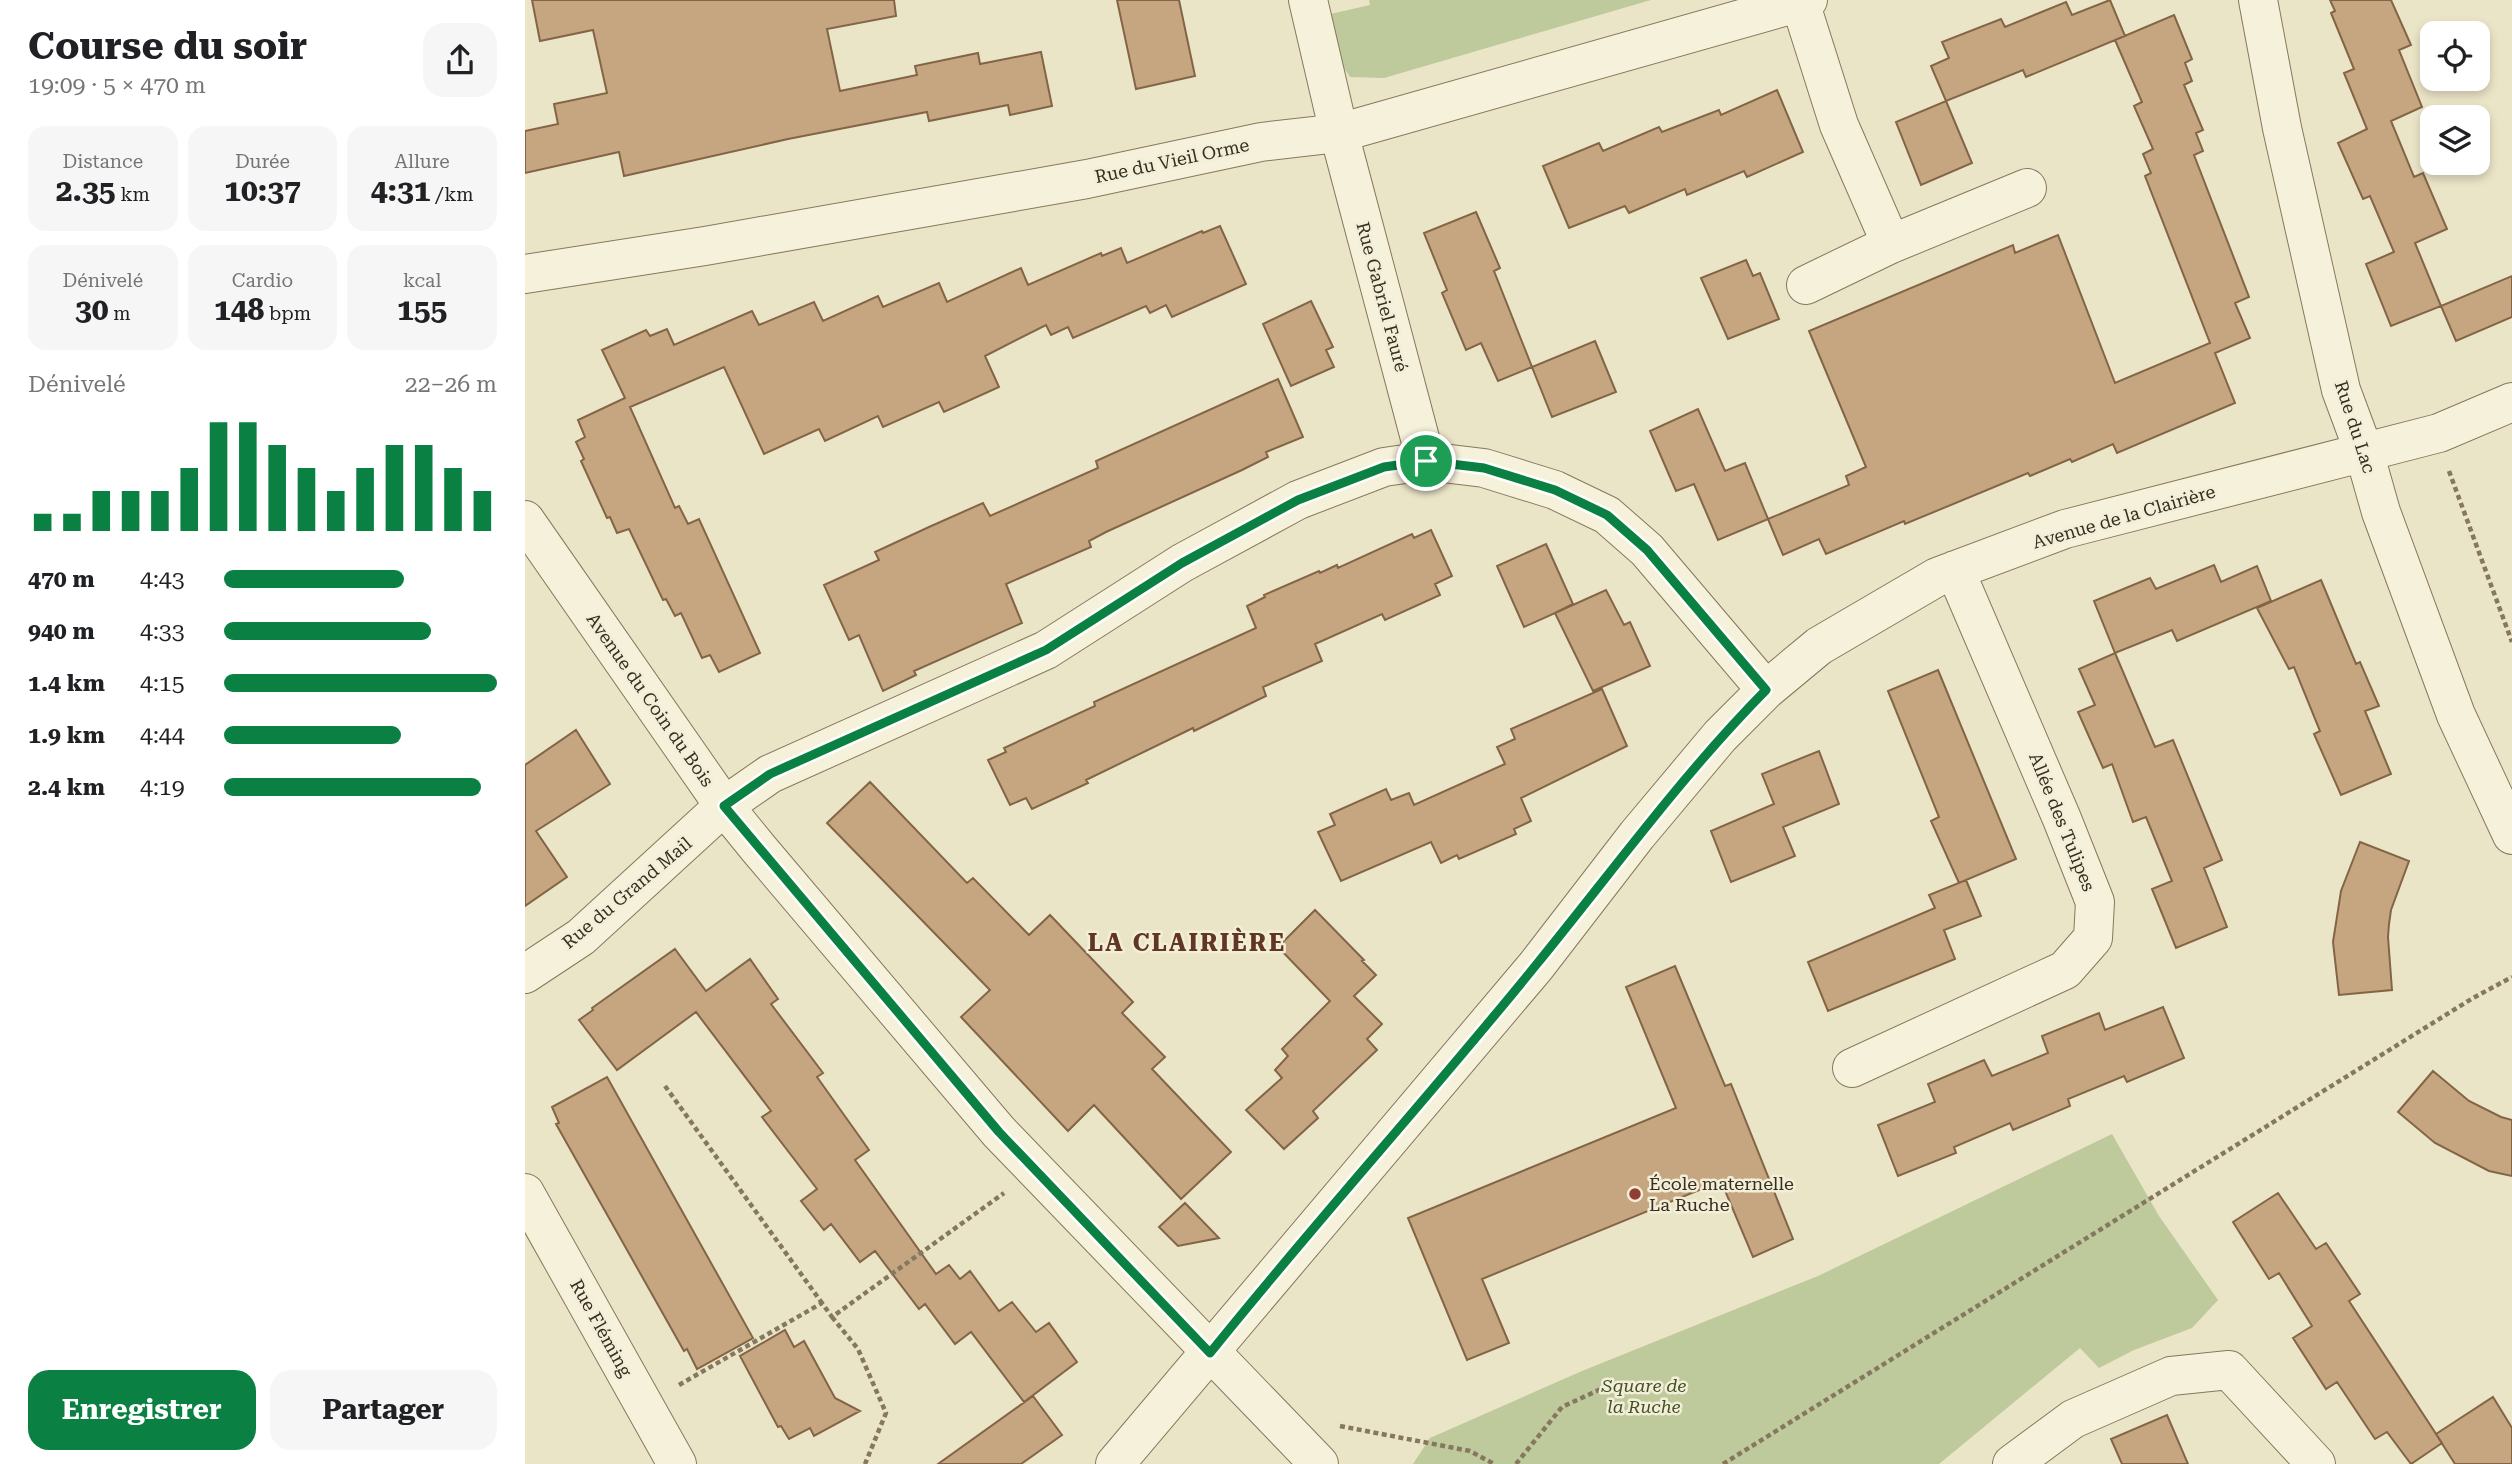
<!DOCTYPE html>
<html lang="fr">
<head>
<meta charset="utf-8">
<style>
  :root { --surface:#fff; --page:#f6f6f6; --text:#202124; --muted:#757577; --accent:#0b8043 }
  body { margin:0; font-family:"Roboto Serif",serif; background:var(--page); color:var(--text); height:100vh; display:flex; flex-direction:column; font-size:26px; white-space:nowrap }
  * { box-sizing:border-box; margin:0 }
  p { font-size:23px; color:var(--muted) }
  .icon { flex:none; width:38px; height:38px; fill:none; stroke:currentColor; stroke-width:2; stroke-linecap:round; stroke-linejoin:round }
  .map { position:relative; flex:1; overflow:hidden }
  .side { display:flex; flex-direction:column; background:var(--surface); width:525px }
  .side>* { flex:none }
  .controls { position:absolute; left:1895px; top:21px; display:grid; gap:14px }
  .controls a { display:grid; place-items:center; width:70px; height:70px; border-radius:14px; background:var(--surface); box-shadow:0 4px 10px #0003; font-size:35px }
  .pin { position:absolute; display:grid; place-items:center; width:60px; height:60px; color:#fff; margin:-30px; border:4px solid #fff; border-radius:50%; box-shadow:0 2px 7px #0007 }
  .round { display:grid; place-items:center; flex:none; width:74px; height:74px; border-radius:21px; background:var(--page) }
  .summary { display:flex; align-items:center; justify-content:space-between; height:119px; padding:0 28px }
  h1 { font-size:38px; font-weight:700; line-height:52px }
  .metrics { display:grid; grid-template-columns:repeat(3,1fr); gap:10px; height:119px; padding:7px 28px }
  .metrics div { display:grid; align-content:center; border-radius:18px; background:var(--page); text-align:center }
  .metrics b { font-size:30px; font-weight:700 }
  .metrics small { font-size:19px; font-weight:400 }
  .metrics p { font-size:19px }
  .chart { height:196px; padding:14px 28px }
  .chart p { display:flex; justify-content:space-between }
  .chart svg { width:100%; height:126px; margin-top:7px; stroke:var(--accent); stroke-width:6 }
  .primary-button { display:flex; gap:14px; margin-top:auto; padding:14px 28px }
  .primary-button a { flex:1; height:80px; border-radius:21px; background:var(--accent); color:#fff; font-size:28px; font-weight:700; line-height:80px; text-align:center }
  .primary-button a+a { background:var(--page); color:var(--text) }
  ul { padding:0 28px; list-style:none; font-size:23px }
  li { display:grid; grid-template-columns:112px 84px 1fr; align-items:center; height:52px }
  li i { height:18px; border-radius:9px; background:var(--accent) }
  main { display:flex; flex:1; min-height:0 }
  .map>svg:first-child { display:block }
  .green { fill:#bec99c }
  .building { fill:#c6a681; stroke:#836546; stroke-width:2 }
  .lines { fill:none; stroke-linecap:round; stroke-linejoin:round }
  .street-casing { stroke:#86785e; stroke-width:40 }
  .path { stroke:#86785e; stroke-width:4.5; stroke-dasharray:5 3.5; stroke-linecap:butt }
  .street { stroke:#f6f1da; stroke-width:38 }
  .route-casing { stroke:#fff; stroke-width:14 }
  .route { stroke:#0b8043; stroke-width:9 }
  .poi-dot { fill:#903d33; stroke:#f3eed7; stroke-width:2.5 }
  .labels { text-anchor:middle; stroke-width:5; stroke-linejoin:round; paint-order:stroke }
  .street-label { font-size:18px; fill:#372e21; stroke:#f3eed7 }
  .poi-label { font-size:18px; fill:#372e21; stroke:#f3eed7; text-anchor:start }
  .park-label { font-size:18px; font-style:italic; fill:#435229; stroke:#f3eed7 }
  .district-label { font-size:24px; font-weight:bold; letter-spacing:2px; fill:#613723; stroke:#f3eed7 }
</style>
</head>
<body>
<main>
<section class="side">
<div class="summary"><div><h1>Course du soir</h1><p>19:09 · 5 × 470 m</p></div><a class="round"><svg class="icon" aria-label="share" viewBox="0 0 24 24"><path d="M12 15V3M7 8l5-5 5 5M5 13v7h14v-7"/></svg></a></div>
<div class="metrics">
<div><p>Distance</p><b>2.35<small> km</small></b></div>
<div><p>Durée</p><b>10:37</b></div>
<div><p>Allure</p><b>4:31<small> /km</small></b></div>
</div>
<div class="metrics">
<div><p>Dénivelé</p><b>30<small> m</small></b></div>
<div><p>Cardio</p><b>148<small> bpm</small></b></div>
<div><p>kcal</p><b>155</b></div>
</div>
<div class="chart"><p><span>Dénivelé</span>22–26 m</p>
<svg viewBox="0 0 160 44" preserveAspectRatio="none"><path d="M5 44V38M15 44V38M25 44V30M35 44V30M45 44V30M55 44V22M65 44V6M75 44V6M85 44V14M95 44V22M105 44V30M115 44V22M125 44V14M135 44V14M145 44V22M155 44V30"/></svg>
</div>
<ul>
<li><b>470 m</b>4:43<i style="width:66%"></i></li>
<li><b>940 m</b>4:33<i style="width:76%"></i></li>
<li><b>1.4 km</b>4:15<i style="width:100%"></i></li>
<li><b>1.9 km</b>4:44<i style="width:65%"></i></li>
<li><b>2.4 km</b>4:19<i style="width:94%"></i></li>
</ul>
<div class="primary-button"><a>Enregistrer</a><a>Partager</a></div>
</section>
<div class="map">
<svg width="1987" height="1464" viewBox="0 0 1987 1464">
  <rect width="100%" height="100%" fill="#ebe5c8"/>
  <path class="green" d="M844,0h282l-267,78 -34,-1 -8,-12 -16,-50 44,-10z
    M1587,1134l47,82 59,84 -26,28 -58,22 -35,18 -19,-20 -141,116h-526l17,-26 152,-67 236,-95z"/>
  <path class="building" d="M7,0h362l2,16 -69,13 13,62 77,-16 -2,-9 63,-13 2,11 61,-12 11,54 -42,9 -2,-10 -79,16 -2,-9 -139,27 -164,37 -5,-24 -94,21v-42l33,-7 -4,-20 53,-11 -14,-63 -53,11z
    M592,0h62l16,76 -59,13z
    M1585,0l15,36 -99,41 -3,-7 -77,31 -15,-35 18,-8 -7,-16 59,-23 4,8 61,-25 6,13z
    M1805,0h61l20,45 -12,5 23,57 -31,14 23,56 9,-4 24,56 -32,14 26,63 -50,20 -25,-62 28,-12 -24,-56 -7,3 -25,-56 29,-14 -23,-56 10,-4 -23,-56 4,-2z
    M1649,15l18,44 -7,4 7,18 -8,4 19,45 -7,3 7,18 -9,4 55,142 -14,6 15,35 -35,15 20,50 -118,50 -4,-9 -41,18 -2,-3 -40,17 -2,-3 -123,51 -1,-3 -78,33 -7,-15 -36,16 -15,-36 -50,21 -24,-56 -18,7 -26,-60 48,-22 27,62 20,-8 23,56 81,-34 -3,-9 20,-9 -57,-136 204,-86 2,8 43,-18 57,148 95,-40 -65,-167 6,-3 -8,-19 10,-5 -19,-43 8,-4 -27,-62z
    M1252,90l26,62 -56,25 -3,-6 -57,24 -2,-6 -56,24 -4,-7 -56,22 -26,-62 56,-23 4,8 56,-24 3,5 57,-22 2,5z
    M1421,101l26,62 -51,22 -25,-63z
    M951,212l24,56 -6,3 38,96 -34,14 -17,-38 -15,7 -24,-57 5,-3 -23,-57z
    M695,226l26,58 -74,33 -6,-12 -16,8 -4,-7 -73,32 -5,-11 -17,8 -5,-10 -61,31 14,31 -55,25 -5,-10 -56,25 -5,-11 -53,25 -6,-12 -55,25 -40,-87 -94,40 45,101 4,-2 9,18 11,-5 61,134 -41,19 -9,-17 -8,3 -21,-45 -6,3 -9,-17 -3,1 -34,-71 -12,4 -7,-16 -3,1 -26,-57 3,-2 -8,-17 9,-5 -7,-17 47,-22 -23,-48 44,-20 4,6 17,-7 7,16 78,-34 7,14 55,-23 9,19 55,-25 5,11 56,-24 8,19 74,-34 7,17 73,-32 1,3 19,-8 6,15 75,-32 1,2z
    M1221,260l7,16 7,-3 19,46 -51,20 -27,-61z
    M1987,276v41l-56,24 -15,-35z
    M786,301l22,46 -7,3 8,17 -43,19 -28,-62z
    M1070,341l21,51 -64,25 -20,-50z
    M753,379l25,58 -37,15 2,5 -26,13 -136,62 -17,9 2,6 -85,37 16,39 -108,48 2,4 -33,16 -24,-56 -10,5 -25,-55 55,-25 -4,-8 54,-25 54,-24 7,13 108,-48 -2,-7z
    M906,530l21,46 -17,8 5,11 -55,25 -3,-6 -67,30 7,17 -59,26 3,9 -27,13 -45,22 -1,-3 -107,52 2,3 -56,26 -6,-11 -16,7 -22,-45 18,-8 -2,-4 91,-42 -1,-4 162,-74 -9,-22 18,-9 -1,-2 55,-24 1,2 17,-8 1,3 74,-34 2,4z
    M1021,544l27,60 -18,9 51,-23 18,35 6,-3 20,44 -57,25 -38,-78 -31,14 -27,-61z
    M1689,565l7,17 36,-16 14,35 -94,40 -5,-11 -57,23 -21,-52 56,-23 6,11z
    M1796,580l35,84 4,-2 19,44 -14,5 26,63 -50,21 -27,-61 6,-3 -26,-64 -5,2 -32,-61z
    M1590,653l40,94 18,-7 49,120 -18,8 23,59 -51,21 -24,-59 20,-8 -26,-64 -13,5 -21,-58 -9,4 -25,-56 17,-7 -16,-36z
    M1413,670l78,189 -57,24 -28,-62 8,-4 -51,-126z
    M1077,689l25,57 -106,52 10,23 -17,8 2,5 -57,25 -2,-4 -16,8 -10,-21 -90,39 -23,-49 17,-7 -5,-11 56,-25 5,11 18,-7 5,12 91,-41 -8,-17 18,-8 -4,-10z
    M51,730l34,54 -74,47 31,46 -42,29v-141z
    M1294,751l20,53 -56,23 12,29 -64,26 -20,-51 63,-27 -12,-30z
    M345,782l97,101 6,-5 56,57 21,-20 83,87 -11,11 43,44 -13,12 79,83 -50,47 -87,-94 -26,26 -107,-114 29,-27 -163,-167z
    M1835,842l49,19 -18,49 -2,14 -1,13 4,53 -53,5 -6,-53 8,-51z
    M1441,880l15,36 -37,14 11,29 -127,52 -20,-49 127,-54 -6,-13z
    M790,910l49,50 -2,1 14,14 -22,21 28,28 -15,15 10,11 -64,61 5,7 -34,31 -38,-39 36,-32 -7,-8 13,-14 -6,-7 48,-48 -52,-54z
    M150,949l31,42 44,-32 28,40 -7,5 52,69 -6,4 52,73 -14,10 81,114 13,-9 11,14 10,-8 29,40 13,-9 24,30 13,-9 28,39 -53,40 -53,-70 -16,12 -30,-40 -6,5 -44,-58 -15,11 -29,-38 -7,6 -23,-29 16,-12 -55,-72 9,-6 -75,-99 -79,58 -38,-50 14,-10 -1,-2z
    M1150,966l50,120 6,-2 62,155 -40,18 -32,-76 -239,98 27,64 -42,17 -59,-142 268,-110 -50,-121z
    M1638,1007l21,51 -57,24 -3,-6 -56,23 2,7 -57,24 -3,-7 -56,24 2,6 -58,23 -20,-51 57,-23 -7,-18 56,-24 8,16 56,-23 -6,-17 57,-23 6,17z
    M1908,1071l36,30 32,16 11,3v56l-23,-5 -54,-28 -37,-31z
    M82,1077l146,261 -56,31 -10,-20 -3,2 -128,-227 3,-1 -7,-16z
    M1753,1193l38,56 10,-6 34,51 -11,7 93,142 -31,21 -24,-32 -12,7 -38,-57 -11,7 -33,-51 19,-12 -33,-53 -10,6 -36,-57z
    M660,1203l34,35 -41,8 -19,-19z
    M260,1330l9,17 10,-6 31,57 25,13 -46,25 -4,-8 -21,11 -8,-13 -3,1 -38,-71z
    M508,1396l29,39 -41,29h-83z
    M1968,1397l19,31v36h-57l-19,-30z
    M1642,1415l21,49h-66l-11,-25z"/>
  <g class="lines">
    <defs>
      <path id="street" d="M783,0l31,133 87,328
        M1733,0l24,128 59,262 23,62 17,60 75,203 56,120
        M1275,2l39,123 52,119
        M0,274l180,-28 382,-67 174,-37 78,-9 469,-133
        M1281,285l85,-41 136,-56
        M0,520l199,286 35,43 240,283 320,332
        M0,974l56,-37 143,-131 46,-32 276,-124 136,-87 116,-63 86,-33 42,-6 58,7 71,22 52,25 40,35 119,140
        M1327,1068l213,-98 28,-32 2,-36 -33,-83 -107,-249
        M0,1193l152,271
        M590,1464l421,-498 101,-131 83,-99 46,-46 53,-44 118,-69 128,-48 374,-96 73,-31
        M1487,1464l61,-45 98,-43 58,-6 87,94"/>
    </defs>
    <use href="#street" class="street-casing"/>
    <path class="path" d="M1924,471l63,171
      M140,1086l157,217
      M307,1317l26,32 28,64 -21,51
      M154,1385l143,-82 10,14 172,-124
      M815,1426l130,25 24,13
      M991,1464l46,-57 39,-18
      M1198,1464l750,-466 39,-21"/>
    <use href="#street" class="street"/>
  </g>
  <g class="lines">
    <defs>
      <path id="route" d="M901,461l58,7 71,22 52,25 40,35 119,140c-84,85 -154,182 -230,275 -106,131 -220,256 -326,388l-211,-221 -275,-326 46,-32 276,-124 136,-87 116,-63 86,-33z"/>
    </defs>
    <use href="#route" class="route-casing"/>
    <use href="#route" class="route"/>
  </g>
  <circle class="poi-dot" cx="1110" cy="1194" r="7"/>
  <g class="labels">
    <g class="street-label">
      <text transform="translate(647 161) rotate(-12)" y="6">Rue du Vieil Orme</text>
      <text transform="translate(857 297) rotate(75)" y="6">Rue Gabriel Fauré</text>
      <text transform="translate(1830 427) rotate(72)" y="6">Rue du Lac</text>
      <text transform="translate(1599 517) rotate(-16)" y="6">Avenue de la Clairière</text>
      <text transform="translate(125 700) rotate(55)" y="6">Avenue du Coin du Bois</text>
      <text transform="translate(1537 822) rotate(68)" y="6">Allée des Tulipes</text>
      <text transform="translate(102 893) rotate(-40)" y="6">Rue du Grand Mail</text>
      <text transform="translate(76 1328) rotate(61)" y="6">Rue Fléming</text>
    </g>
    <g class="poi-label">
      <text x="1124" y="1190">École maternelle<tspan x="1124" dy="21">La Ruche</tspan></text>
    </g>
    <g class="park-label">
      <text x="1119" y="1392">Square de<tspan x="1119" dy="21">la Ruche</tspan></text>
    </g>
    <g class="district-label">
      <text x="662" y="951">LA CLAIRIÈRE</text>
    </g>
  </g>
</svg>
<div class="controls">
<a><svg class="icon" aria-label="locate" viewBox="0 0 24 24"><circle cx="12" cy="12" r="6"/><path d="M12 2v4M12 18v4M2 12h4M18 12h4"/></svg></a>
<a><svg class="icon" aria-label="layers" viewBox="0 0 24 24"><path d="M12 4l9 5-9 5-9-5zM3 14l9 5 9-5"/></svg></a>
</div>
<div class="pin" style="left:901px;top:461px;background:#1e9e55"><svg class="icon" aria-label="arrive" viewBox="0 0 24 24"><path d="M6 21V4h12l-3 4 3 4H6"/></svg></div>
</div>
</main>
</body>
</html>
